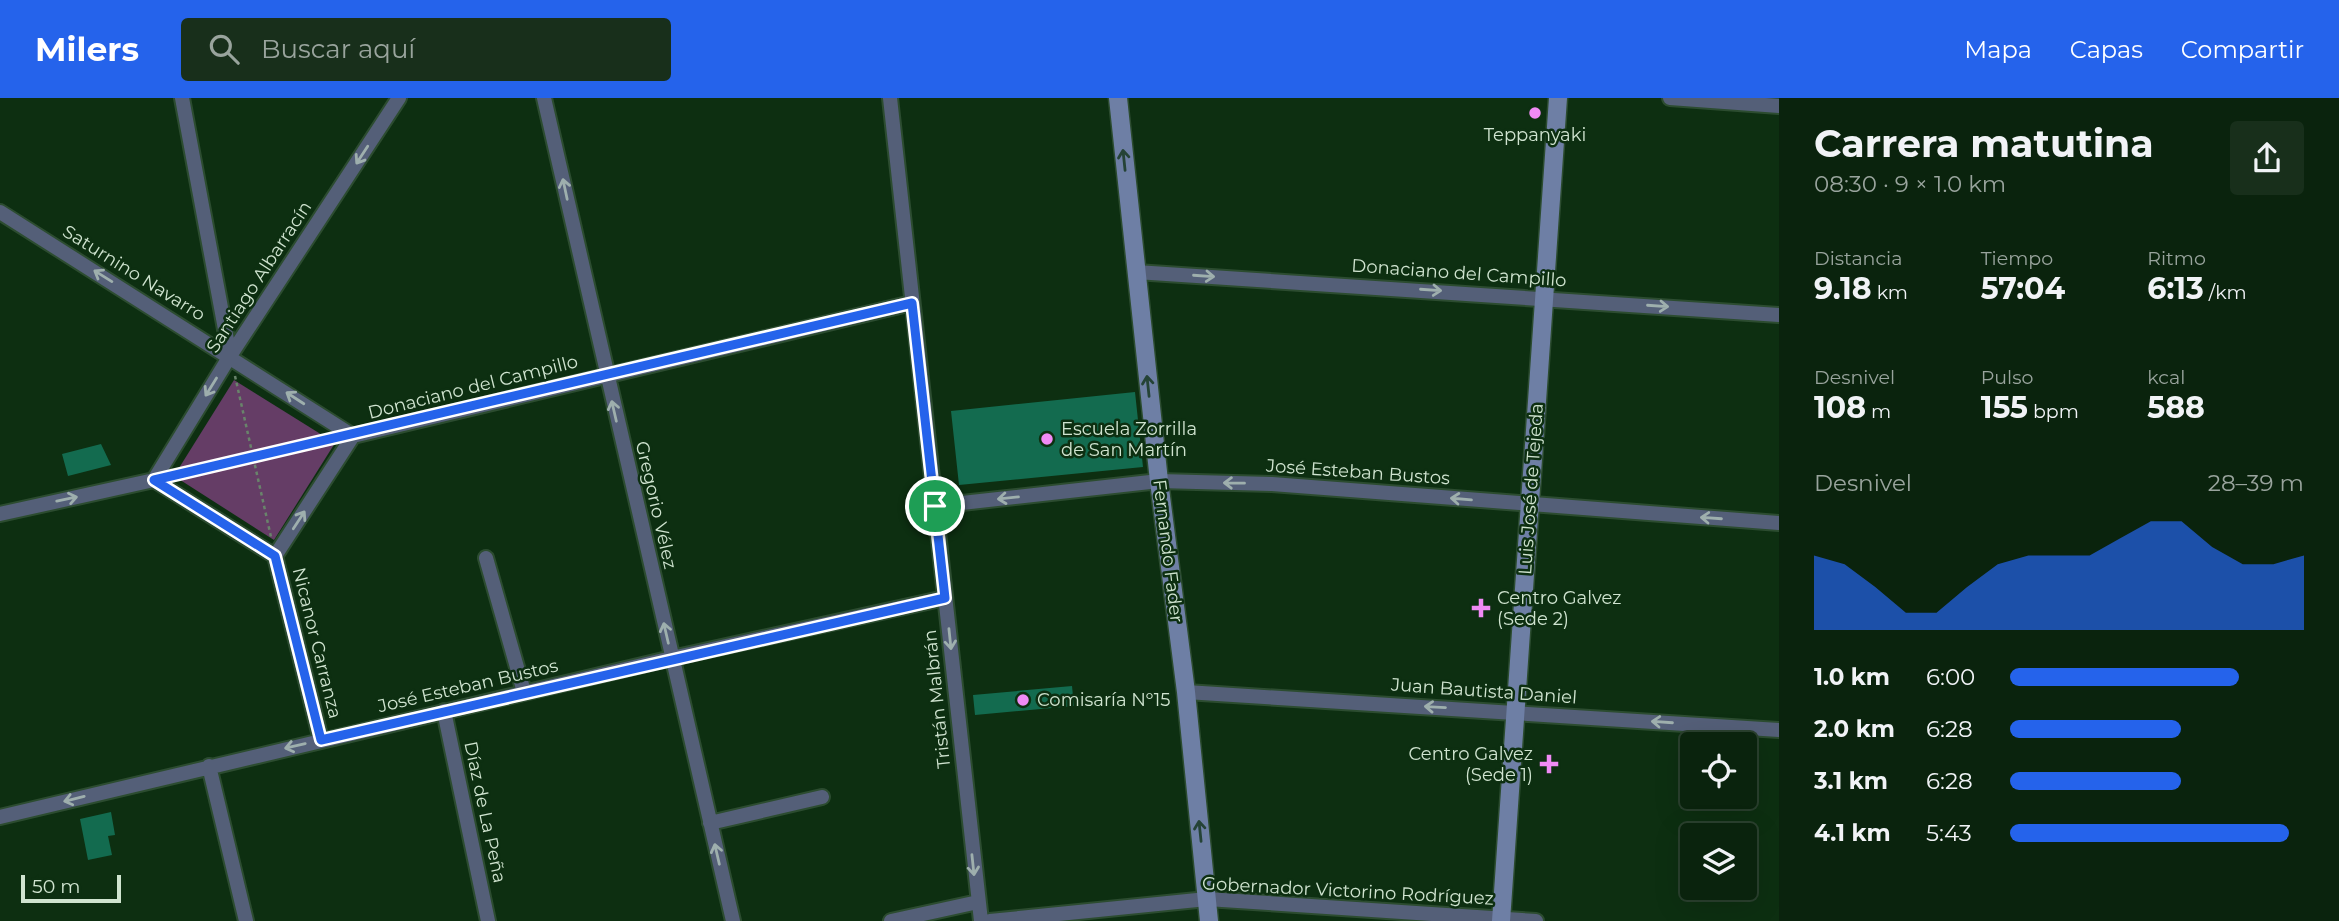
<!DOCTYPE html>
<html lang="es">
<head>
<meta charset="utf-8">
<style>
  :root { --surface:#0a230d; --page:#182f1b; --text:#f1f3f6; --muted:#99a49d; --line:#2a402e; --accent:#2563eb }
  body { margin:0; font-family:Montserrat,sans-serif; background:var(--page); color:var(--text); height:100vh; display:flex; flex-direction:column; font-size:26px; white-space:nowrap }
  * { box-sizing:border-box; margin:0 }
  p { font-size:23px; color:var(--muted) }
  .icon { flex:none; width:38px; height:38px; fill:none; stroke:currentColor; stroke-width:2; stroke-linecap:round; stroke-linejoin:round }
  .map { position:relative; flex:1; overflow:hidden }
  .details { display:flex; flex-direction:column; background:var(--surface); width:560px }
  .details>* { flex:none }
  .controls { position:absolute; left:1680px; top:634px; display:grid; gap:14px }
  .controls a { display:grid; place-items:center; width:77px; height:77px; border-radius:7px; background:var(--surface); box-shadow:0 7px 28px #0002,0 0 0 2px var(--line); font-size:35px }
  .scale { position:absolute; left:21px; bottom:18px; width:100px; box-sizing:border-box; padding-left:7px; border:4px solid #d0e4d0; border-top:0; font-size:19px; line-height:24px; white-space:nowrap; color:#d0e4d0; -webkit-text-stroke:5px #0d2f11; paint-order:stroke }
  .pin { position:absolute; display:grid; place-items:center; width:60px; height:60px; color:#fff; margin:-30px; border:4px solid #fff; border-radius:50%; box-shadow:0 2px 7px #0007 }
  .round { display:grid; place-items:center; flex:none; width:74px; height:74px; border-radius:7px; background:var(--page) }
  .head { display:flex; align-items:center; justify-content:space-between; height:119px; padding:0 35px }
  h1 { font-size:38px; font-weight:700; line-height:52px }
  .metrics { display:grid; grid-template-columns:repeat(3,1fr); gap:10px; height:119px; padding:7px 35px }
  .metrics div { display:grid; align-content:center }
  .metrics b { font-size:30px; font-weight:700 }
  .metrics small { font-size:19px; font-weight:400 }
  .metrics p { font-size:19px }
  .chart { height:196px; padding:14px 35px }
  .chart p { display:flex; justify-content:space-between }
  .chart svg { width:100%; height:126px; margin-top:7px; fill:var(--accent); opacity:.7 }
  ul { padding:0 35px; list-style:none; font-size:23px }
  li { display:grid; grid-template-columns:112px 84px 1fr; align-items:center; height:52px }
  li i { height:18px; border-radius:9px; background:var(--accent) }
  header { display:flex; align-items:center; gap:42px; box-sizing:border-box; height:98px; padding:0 35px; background:var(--accent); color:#fff }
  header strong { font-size:33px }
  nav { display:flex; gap:38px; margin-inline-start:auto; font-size:24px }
  .search { width:490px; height:63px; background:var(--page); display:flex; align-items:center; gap:18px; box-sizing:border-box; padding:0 24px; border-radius:7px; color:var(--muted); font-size:26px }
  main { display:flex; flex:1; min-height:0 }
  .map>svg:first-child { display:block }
  .green { fill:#653d66 }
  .building { fill:#136b4f }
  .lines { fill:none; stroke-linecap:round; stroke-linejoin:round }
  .street-casing { stroke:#2c4c30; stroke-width:18 }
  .secondary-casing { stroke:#2c4c30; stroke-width:21 }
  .path { stroke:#69846b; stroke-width:2.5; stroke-dasharray:3.5 3.5; stroke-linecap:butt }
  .street { stroke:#545f78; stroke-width:14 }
  .secondary { stroke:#6e7fa5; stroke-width:18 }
  .oneway { stroke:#9eafad }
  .oneway2 { stroke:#254336 }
  .route-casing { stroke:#fff; stroke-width:14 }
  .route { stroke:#2563eb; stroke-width:9 }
  .poi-dot { fill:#f08bf5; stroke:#0d2f11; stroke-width:2.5 }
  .labels { text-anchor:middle; stroke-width:5; stroke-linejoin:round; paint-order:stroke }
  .poi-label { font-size:18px; fill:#d0e4d0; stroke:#0d2f11; text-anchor:start }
  .street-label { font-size:18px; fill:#d0e4d0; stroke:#0d2f11 }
</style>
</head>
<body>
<header>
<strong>Milers</strong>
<div class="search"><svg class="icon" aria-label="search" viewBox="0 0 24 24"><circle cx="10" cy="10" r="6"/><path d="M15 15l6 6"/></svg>Buscar aquí</div>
<nav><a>Mapa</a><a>Capas</a><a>Compartir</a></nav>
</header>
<main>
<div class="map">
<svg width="1779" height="823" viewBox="0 0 1779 823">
  <rect width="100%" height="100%" fill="#0d2f11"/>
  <path class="green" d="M234,282l101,63 -61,97 -100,-64z"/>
  <path class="building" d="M1135,294l8,75 -184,18 -8,-74z
    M101,346l10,21 -43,11 -6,-22z
    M1072,588l2,20 -99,9 -2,-20z
    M111,714l4,23 -7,1 4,19 -24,5 -8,-41z"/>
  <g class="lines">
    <defs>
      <path id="street" d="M182,0l48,258
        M544,0l189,823
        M890,0l91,823
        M1670,0l109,8
        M0,114l353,224
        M1136,174l643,43
        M154,382l76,-124 169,-258
        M935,408l224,-25 113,3 507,39
        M0,416l154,-34 121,76 78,-120 559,-133
        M275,458l46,184
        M486,460l38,134
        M1186,594l593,38
        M444,613l44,210
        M209,668l37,155
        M0,719l672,-159 273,-60
        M710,725l112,-26
        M891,823l87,-19
        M990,823l217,-22 329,22"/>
      <path id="secondary" d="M1118,0l41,383 27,211 23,229
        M1501,823l57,-823"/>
    </defs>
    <use href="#street" class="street-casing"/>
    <use href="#secondary" class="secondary-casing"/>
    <path class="path" d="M235,278l36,161
      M171,378l161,-36"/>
    <use href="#street" class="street"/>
    <use href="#secondary" class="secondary"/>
  </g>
  <defs><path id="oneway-shaft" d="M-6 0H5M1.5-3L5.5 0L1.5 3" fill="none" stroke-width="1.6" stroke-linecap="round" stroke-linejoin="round" transform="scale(1.75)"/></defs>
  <g class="oneway">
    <use href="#oneway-shaft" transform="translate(362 57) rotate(123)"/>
    <use href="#oneway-shaft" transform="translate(565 91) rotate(-102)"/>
    <use href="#oneway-shaft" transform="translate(103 178) rotate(-148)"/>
    <use href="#oneway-shaft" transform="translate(1204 178) rotate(4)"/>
    <use href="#oneway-shaft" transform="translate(1431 192) rotate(4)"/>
    <use href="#oneway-shaft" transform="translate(1658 208) rotate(4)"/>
    <use href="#oneway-shaft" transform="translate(211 289) rotate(122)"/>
    <use href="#oneway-shaft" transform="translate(295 300) rotate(-147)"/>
    <use href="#oneway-shaft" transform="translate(614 313) rotate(-103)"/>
    <use href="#oneway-shaft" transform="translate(1234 385) rotate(-179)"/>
    <use href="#oneway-shaft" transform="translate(1008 400) rotate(174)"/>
    <use href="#oneway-shaft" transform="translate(67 401) rotate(-12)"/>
    <use href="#oneway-shaft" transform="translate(1461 401) rotate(-175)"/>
    <use href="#oneway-shaft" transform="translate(1711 420) rotate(-176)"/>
    <use href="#oneway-shaft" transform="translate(299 422) rotate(-57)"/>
    <use href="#oneway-shaft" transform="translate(666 535) rotate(-103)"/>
    <use href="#oneway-shaft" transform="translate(950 541) rotate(84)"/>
    <use href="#oneway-shaft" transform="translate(1435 609) rotate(-177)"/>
    <use href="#oneway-shaft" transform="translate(1662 624) rotate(-176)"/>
    <use href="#oneway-shaft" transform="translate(295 648) rotate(167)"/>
    <use href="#oneway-shaft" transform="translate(74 701) rotate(166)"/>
    <use href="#oneway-shaft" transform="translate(717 756) rotate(-103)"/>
    <use href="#oneway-shaft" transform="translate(973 767) rotate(84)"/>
  </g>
  <g class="oneway2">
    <use href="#oneway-shaft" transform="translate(1124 62) rotate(-96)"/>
    <use href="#oneway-shaft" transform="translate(1148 288) rotate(-96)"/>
    <use href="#oneway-shaft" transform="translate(1200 733) rotate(-96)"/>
  </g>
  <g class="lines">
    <defs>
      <path id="route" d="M912,205l33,295 -624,142 -46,-184 -121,-76z"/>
    </defs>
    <use href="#route" class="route-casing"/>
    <use href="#route" class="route"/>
  </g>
  <g class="poi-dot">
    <circle cx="1535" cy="15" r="7"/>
    <circle cx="1047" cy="341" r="7"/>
    <path d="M1477.5 499.5h7v7h7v7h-7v7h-7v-7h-7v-7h7z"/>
    <circle cx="1023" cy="602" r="7"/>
    <path d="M1545.5 655.5h7v7h7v7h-7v7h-7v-7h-7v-7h7z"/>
  </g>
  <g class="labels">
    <g class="poi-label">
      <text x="1535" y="43" text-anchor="middle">Teppanyaki</text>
      <text x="1061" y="337">Escuela Zorrilla<tspan x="1061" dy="21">de San Martín</tspan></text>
      <text x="1497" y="506">Centro Galvez<tspan x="1497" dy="21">(Sede 2)</tspan></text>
      <text x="1037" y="608">Comisaría Nº15</text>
      <text x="1533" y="662" text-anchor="end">Centro Galvez<tspan x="1533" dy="21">(Sede 1)</tspan></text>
    </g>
    <g class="street-label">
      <text transform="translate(134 175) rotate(32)" y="6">Saturnino Navarro</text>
      <text transform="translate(1459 175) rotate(4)" y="6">Donaciano del Campillo</text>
      <text transform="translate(259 179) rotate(-57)" y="6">Santiago Albarracín</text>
      <text transform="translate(473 289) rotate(-14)" y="6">Donaciano del Campillo</text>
      <text transform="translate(1358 374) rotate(4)" y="6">José Esteban Bustos</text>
      <text transform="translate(1531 391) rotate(-86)" y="6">Luis José de Tejeda</text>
      <text transform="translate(656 407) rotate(77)" y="6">Gregorio Vélez</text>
      <text transform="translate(1168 453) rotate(83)" y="6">Fernando Fader</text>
      <text transform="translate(317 545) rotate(76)" y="6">Nicanor Carranza</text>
      <text transform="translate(468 588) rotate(-13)" y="6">José Esteban Bustos</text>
      <text transform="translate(1484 593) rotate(4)" y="6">Juan Bautista Daniel</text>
      <text transform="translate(937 601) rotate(-96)" y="6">Tristán Malbrán</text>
      <text transform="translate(485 714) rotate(78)" y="6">Díaz de La Peña</text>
      <text transform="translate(1348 793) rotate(3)" y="6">Gobernador Victorino Rodríguez</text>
    </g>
  </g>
</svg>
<div class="controls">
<a><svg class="icon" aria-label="locate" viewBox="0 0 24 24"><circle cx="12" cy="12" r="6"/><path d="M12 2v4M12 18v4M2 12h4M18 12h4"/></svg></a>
<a><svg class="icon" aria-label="layers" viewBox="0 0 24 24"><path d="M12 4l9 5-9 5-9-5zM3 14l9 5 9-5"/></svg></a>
</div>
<div class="scale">50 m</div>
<div class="pin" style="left:935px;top:408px;background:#1e9e55"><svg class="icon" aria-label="arrive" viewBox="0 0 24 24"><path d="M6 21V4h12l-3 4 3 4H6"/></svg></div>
</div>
<section class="details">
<div class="head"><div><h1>Carrera matutina</h1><p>08:30 · 9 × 1.0 km</p></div><a class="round"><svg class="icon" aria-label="share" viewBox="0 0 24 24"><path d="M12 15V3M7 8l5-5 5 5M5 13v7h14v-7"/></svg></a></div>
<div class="metrics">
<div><p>Distancia</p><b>9.18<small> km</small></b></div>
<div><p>Tiempo</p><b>57:04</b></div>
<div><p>Ritmo</p><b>6:13<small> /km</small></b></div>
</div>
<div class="metrics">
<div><p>Desnivel</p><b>108<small> m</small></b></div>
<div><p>Pulso</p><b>155<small> bpm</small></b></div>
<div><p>kcal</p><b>588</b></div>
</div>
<div class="chart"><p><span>Desnivel</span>28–39 m</p>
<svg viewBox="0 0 160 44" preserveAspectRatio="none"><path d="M0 44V18L10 21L20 29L30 38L40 38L50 29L60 21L70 18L80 18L90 18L100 12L110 6L120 6L130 15L140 21L150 21L160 18V44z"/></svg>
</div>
<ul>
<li><b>1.0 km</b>6:00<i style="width:78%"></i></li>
<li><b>2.0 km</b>6:28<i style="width:58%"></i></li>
<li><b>3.1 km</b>6:28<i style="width:58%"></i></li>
<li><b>4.1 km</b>5:43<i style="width:95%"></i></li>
</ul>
</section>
</main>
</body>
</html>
